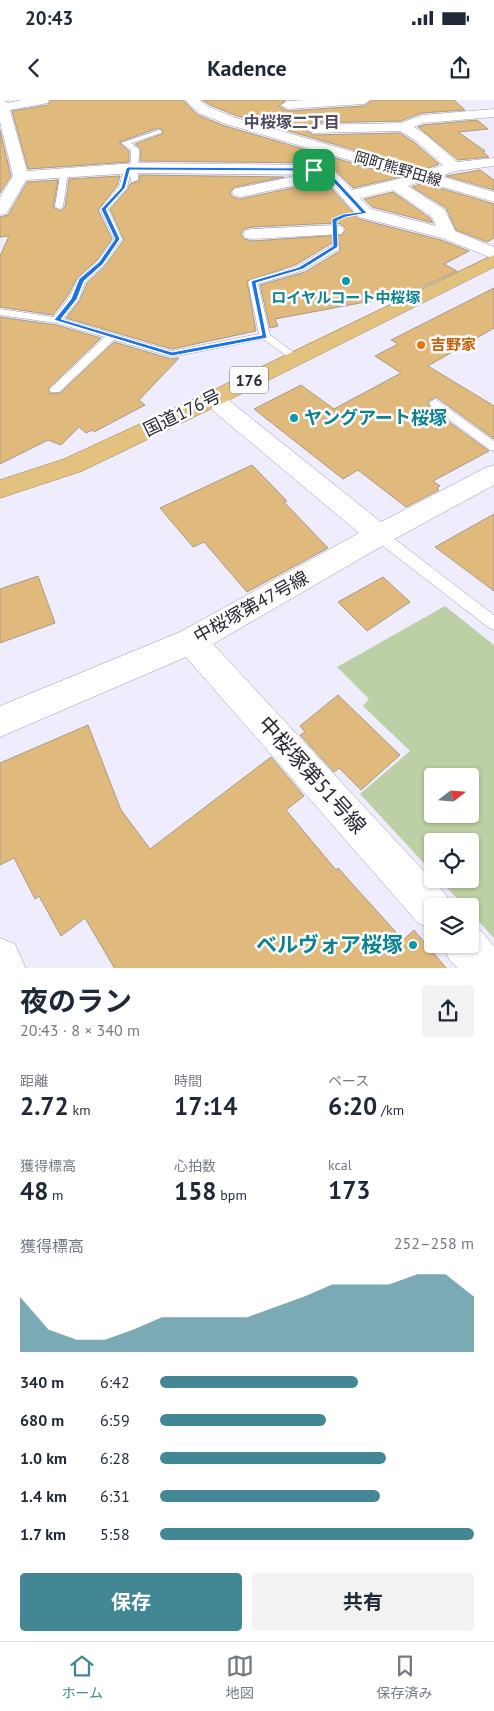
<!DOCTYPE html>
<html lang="ja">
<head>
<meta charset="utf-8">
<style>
  :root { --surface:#fff; --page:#f2f2f3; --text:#1f2937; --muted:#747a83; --line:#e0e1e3; --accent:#438795 }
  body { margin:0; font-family:"PT Sans","Noto Sans JP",sans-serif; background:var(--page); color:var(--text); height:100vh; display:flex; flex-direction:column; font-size:19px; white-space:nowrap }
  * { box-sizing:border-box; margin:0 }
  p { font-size:16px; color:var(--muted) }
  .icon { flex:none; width:28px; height:28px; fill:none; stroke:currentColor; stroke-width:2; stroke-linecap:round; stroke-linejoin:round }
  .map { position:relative; height:868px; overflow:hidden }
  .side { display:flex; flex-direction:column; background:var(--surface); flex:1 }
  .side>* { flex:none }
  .needle { width:32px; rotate:73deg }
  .fabs { position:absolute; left:424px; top:668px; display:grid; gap:10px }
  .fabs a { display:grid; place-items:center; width:55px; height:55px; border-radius:5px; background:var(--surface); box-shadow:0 1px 4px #0004; font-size:25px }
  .pin { position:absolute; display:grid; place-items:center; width:42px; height:42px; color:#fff; margin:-21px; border-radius:10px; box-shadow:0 2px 8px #0006 }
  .round { display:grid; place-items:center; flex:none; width:52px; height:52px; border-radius:5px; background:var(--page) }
  .summary { display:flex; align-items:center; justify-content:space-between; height:85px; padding:0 20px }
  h1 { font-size:28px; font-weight:700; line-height:38px }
  .stats { display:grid; grid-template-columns:repeat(3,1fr); gap:8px; height:85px; padding:5px 20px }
  .stats div { display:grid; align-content:center }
  .stats b { font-size:25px; font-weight:700 }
  .stats small { font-size:14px; font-weight:400 }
  .stats p { font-size:14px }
  .chart { height:140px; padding:10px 20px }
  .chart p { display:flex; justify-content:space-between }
  .chart svg { width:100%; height:90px; margin-top:5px; fill:var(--accent); opacity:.7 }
  .button { display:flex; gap:10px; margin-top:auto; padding:10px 20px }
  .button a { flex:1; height:58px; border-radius:5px; background:var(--accent); color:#fff; font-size:20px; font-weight:700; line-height:58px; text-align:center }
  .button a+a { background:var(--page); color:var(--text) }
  ul { padding:0 20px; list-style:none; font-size:16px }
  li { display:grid; grid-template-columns:80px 60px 1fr; align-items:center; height:38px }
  li i { height:12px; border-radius:6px; background:var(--accent) }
  .status { display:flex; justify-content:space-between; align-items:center; height:35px; padding:0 25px; background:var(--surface); direction:ltr }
  .status svg { height:14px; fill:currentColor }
  header { display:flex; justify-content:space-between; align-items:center; height:65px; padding:0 20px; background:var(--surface); font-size:22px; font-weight:700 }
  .tabs { display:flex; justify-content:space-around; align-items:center; height:70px; border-top:1px solid var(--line); background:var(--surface); font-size:14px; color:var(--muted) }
  .tabs a { display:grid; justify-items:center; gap:2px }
  .tabs .active { color:var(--accent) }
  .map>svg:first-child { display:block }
  .green { fill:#bdcfa4; fill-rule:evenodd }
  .building { fill:#e0b97d; stroke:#a99b84; fill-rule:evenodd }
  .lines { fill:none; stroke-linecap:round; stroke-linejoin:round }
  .service-casing { stroke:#9c99b2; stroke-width:1 }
  .minor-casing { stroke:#9c99b2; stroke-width:1 }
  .trunk-casing { stroke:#9c834e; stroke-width:1 }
  .service { fill:#fff; fill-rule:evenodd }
  .minor { fill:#fff; fill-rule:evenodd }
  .trunk { fill:#e2c27e; fill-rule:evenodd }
  .route { fill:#1a73e8; stroke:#fff; fill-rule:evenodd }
  .culture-dot { fill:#0f9aa8; stroke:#fcfcfc; stroke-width:2 }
  .food-dot { fill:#e8710a; stroke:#fcfcfc; stroke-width:2 }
  .labels { text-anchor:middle; stroke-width:5; stroke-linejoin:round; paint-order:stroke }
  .far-street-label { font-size:15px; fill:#2a2933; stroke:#fcfcfc }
  .far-culture-label { font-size:15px; font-weight:bold; fill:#0d838f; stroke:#fcfcfc }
  .far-food-label { font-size:15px; font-weight:bold; fill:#c56008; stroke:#fcfcfc; text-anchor:start }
  .far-neighbourhood-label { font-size:16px; font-weight:bold; fill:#4f4c62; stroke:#fcfcfc }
  .shield { fill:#fcfcfc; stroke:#69686f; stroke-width:1 }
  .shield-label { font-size:16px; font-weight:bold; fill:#2a2933 }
  .street-label { font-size:18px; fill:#2a2933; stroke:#fcfcfc }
  .culture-label { font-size:18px; font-weight:bold; fill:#0d838f; stroke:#fcfcfc; text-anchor:start }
  .near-street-label { font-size:21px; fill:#2a2933; stroke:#fcfcfc }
  .near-culture-label { font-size:21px; font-weight:bold; fill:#0d838f; stroke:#fcfcfc; text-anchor:end }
</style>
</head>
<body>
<div class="status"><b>20:43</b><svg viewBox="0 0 49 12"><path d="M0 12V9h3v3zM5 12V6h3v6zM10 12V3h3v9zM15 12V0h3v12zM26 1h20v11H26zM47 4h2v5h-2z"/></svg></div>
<header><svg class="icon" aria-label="back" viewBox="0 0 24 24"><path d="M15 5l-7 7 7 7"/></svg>Kadence<svg class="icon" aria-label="share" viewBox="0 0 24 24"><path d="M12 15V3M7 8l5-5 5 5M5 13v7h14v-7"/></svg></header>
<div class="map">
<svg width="494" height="869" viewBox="0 0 494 869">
  <rect width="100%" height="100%" fill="#efedfd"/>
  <path class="green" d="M445,506l49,39v293l-24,-26v-6h-6l-25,-27h31v-38h-38v31l-72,-78 50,-43 -47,-45 6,-7 -32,-32zM470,676v38h-38v-38z"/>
  <path class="building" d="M51,0h132l15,15 27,11 175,51 -47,11 -19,-19 -20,-6 -174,-2 1,-12 -6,-5 27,-10 1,-4 -5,-2 -39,14 10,9v11l-101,7 -16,-58 36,-6z
    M202,0h84l-7,6 9,5 76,-5 8,-6h82l11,10 -43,3 -21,8 -88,2 -9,5 9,7 87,-2 14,9 25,22 -16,6 -186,-54 -27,-11z
    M477,20l11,9 -30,3 27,19 -2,1 6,5 -31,3 -40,-33 6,-2z
    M0,30l11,46 -11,17z
    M480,70l14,10v10l-48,-14z
    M140,75l144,2 -50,10 -4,6 3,4 7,2 57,-12 4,-6 -5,-4 26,1 37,41 82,21 28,11 -25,13 13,7 -49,23 -133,25 3,7 -8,2 -10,-43 45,-13 35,-21v-7l-8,-1 -35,21 -50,17 9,50 -84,18 -106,-31 14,-18 7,-17 18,-17 19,-26 -14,-31 18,-20 2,-5 9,-3zM335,123l6,1 5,5 -4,6 -90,6 -8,-2 -3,-5 3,-5 8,-2z
    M120,76l-3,10 -19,24 14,29 -15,21 -20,18 -10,19 -14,18 -53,-8v-51l9,-20 -9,1v-20l8,-2 19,-33 31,-2 -5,27 7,4 5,-4 4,-28z
    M423,83l71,21v34l-7,4 -31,-12 -10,-22 -34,-21z
    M393,92l37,26 3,5 -61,-16 -8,-8z
    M494,188v40l-66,38 66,40v33l-58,-42 -8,4 2,7 59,43 -56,30 7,5 -3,2 2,2 -33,17 -48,-37 -15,9 -89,-70 47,-24 33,24 67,-36 -26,-17 23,-12 -7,-4z
    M0,217l56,8 45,13 -53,51 3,5 9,-1 54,-51 57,17 8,-1 -40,42 6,5 -51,27 -2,-2 -6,3 -7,-6 -18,18 -13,-5 -48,24z
    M252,365l35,36 -3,1 44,46 -81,44 -43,-50 -11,5 -33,-39z
    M494,414v77l-59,-44z
    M38,476l17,47 -55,20v-54z
    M383,477l27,25 -43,29 -29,-29z
    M338,595l62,60 -39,35 -22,-22 -5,4 -34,-37 5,-3 -5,-6z
    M88,625l33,85 29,39 121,-92 33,39 -18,14 50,60 2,-2 65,72 11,-10 33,39h-332l-30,-51 -24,18 -22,-40 -4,3 -21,-41 -14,7v-102z"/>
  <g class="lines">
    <defs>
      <path id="service" d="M159,30l3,2 -1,1 -30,10 8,6 -1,31 -7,2 -1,-7 -3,13 -19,21 14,30 -18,26 -19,17 -6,17 -16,20 109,32 87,-17 -11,-52 2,-2 48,-14 35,-21h6v4l-35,21 -46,14 12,51 30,22 -5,3 -4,-1 -28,-20 -91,18 -58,-17 -55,52h-8l-2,-2 2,-2 54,-51 -49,-14 -56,-8v-6l54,8 15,-19 9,-19 20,-18 16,-22 -14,-30 19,-22 6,-20h6v-17l-10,-7z
        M61,70l7,2 -5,35 -4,2 -4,-2z
        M435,299l59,42v10l-4,-1 -59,-44 -2,-3z
        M379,430l5,1 110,84v15l-5,-2 -115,-89 -2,-4 2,-4z"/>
      <path id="minor" d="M0,0h5l2,3 15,-3h27l-1,3 -38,7 17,61 108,-8 179,2 19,5 19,20 55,-13 -181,-53 -27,-11 -14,-13h14l10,7 27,11 187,54 20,-7 -28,-25 -15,-9 -87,2 -7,-4 7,-4 88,-2 21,-8 72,-6v8l-70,6 -10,4 11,7 32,28 37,-4v8l-38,5 -16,5 54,16v10l-71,-21 -15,5 37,24 10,21 39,16v12l-52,-21 -83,-21 -36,-41 -9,-1 -179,-2 -109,7 -20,34 -6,1v-18l13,-21 -13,-54zM393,90l39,27 4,9 -65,-17 -11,-11z
        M305,0h65l-6,4 -76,5 -7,-4 7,-4z
        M291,77l6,2 2,3 -2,3 -57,12 -6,-2 -2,-3 2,-3z
        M335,125l6,1 3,4 -3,4 -89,5 -6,-1 -3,-4 3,-4 6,-1z
        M213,292l8,2 160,128 104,-54 9,-3v20l-105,57 -176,102 233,251 5,11h-19v23l-14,-6 -232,-266 -186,80v-31l180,-74 179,-99 -154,-129 -3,-5 3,-5z
        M470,826l9,3 15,17v23h-36l-9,-10 -6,-15h27z
        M0,838l15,6 11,25h-26z"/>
      <path id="trunk" d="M494,155v12l-273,137 -139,67 -82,27v-18l64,-21 141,-65z"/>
    </defs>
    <use href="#service" class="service-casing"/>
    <use href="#minor" class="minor-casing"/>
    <use href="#trunk" class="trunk-casing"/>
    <use href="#service" class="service"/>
    <use href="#minor" class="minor"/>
    <use href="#trunk" class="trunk"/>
  </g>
  <path class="route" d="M128,67l186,1 15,4 38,41 -21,4 -9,4 1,26 -35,22 -47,14 11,55 -95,18 -118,-36 17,-21 8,-20 20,-17 16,-23 -14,-30 20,-21 5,-19zM130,70l184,1 12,3 35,38 -17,2 -12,5 1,27 -34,21 -48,14 11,54 -90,17 -111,-33 16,-20 7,-18 19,-17 17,-25 -14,-30 19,-21z"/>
  <g class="culture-dot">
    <circle cx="346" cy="181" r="5"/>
    <circle cx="294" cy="318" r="5"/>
    <circle cx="413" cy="845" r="5"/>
  </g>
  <circle class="food-dot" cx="421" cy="245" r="5"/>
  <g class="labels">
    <g class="far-street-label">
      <text transform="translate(398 69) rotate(16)" y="5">岡町熊野田線</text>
    </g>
    <g class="far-culture-label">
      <text x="346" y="203">ロイヤルコート中桜塚</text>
    </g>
    <g class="far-food-label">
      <text x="431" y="250">吉野家</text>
    </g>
    <g class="far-neighbourhood-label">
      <text x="292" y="28">中桜塚二丁目</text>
    </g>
    <rect class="shield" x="230" y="266.5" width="38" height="27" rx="4"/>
    <g class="shield-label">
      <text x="249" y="286">176</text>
    </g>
    <g class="street-label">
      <text transform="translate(182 313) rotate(-26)" y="6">国道176号</text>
      <text transform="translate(251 507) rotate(-29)" y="6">中桜塚第47号線</text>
    </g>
    <g class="culture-label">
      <text x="304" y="324">ヤングアート桜塚</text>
    </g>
    <g class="near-street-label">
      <text transform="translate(312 675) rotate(48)" y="7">中桜塚第51号線</text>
    </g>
    <g class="near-culture-label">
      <text x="403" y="852">ベルヴォア桜塚</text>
    </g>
  </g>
</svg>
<div class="fabs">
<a><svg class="needle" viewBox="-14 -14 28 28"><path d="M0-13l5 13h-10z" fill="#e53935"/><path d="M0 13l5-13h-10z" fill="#747a83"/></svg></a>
<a><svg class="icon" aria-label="locate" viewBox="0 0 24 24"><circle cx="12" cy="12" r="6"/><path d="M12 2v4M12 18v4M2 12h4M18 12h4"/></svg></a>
<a><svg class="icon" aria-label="layers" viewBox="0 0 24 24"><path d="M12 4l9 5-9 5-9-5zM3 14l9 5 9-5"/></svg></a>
</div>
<div class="pin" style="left:314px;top:70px;background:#1e9e55"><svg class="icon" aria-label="arrive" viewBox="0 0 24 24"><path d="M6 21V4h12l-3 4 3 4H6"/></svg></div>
</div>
<section class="side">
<div class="summary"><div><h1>夜のラン</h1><p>20:43 · 8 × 340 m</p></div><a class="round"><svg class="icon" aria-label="share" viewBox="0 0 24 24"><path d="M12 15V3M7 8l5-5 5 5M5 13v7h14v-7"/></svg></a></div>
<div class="stats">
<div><p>距離</p><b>2.72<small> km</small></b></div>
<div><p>時間</p><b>17:14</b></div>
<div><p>ペース</p><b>6:20<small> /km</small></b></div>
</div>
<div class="stats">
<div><p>獲得標高</p><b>48<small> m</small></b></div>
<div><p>心拍数</p><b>158<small> bpm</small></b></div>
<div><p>kcal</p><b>173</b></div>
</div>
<div class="chart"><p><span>獲得標高</span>252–258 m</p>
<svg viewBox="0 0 160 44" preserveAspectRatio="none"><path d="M0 44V17L10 33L20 38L30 38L40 33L50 27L60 27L70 27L80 27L90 22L100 17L110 11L120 11L130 11L140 6L150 6L160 17V44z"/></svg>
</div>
<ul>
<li><b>340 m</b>6:42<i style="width:63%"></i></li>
<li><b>680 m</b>6:59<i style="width:53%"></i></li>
<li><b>1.0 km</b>6:28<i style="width:72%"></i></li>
<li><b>1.4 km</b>6:31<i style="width:70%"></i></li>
<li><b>1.7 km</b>5:58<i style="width:100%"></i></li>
</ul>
<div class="button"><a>保存</a><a>共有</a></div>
</section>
<nav class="tabs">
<a class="active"><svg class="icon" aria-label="home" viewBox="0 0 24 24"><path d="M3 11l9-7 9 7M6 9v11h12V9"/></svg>ホーム</a>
<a><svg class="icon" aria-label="map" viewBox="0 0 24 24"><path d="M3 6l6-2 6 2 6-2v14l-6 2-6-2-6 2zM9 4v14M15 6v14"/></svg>地図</a>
<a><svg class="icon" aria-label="saved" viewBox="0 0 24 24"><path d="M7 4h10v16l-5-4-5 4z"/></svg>保存済み</a>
</nav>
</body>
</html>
